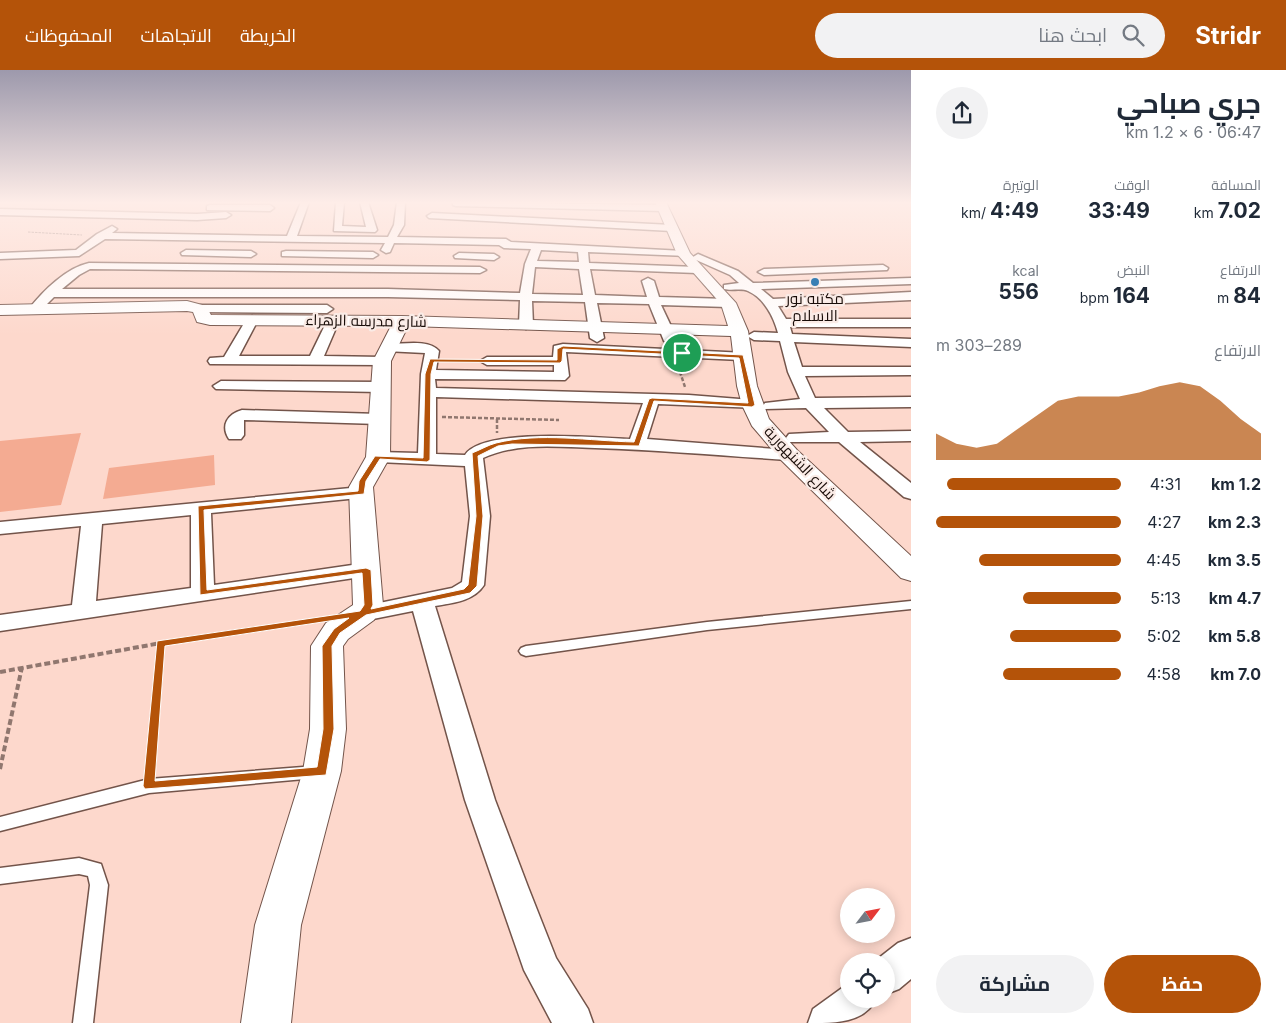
<!DOCTYPE html>
<html lang="ar">
<head>
<meta charset="utf-8">
<style>
  :root { --surface:#fff; --page:#f2f2f3; --text:#1f2937; --muted:#747a83; --accent:#b45309 }
  body { margin:0; font-family:Inter,Cairo,sans-serif; background:var(--page); color:var(--text); direction:rtl; height:100vh; display:flex; flex-direction:column; font-size:19px; white-space:nowrap }
  * { box-sizing:border-box; margin:0 }
  p { font-size:16px; color:var(--muted) }
  .icon { flex:none; width:28px; height:28px; fill:none; stroke:currentColor; stroke-width:2; stroke-linecap:round; stroke-linejoin:round }
  .map { position:relative; flex:1; overflow:hidden; direction:ltr }
  .panel { display:flex; flex-direction:column; background:var(--surface); width:375px }
  .panel>* { flex:none }
  .needle { width:32px; rotate:58deg }
  .tools { position:absolute; left:840px; top:818px; display:grid; gap:10px }
  .tools a { display:grid; place-items:center; width:55px; height:55px; border-radius:50%; background:var(--surface); box-shadow:0 2px 12px #0003; font-size:25px }
  .pin { position:absolute; display:grid; place-items:center; width:42px; height:42px; color:#fff; margin:-21px; border:2px solid #fff; border-radius:50%; box-shadow:0 1px 5px #0007 }
  .round { display:grid; place-items:center; flex:none; width:52px; height:52px; border-radius:26px; background:var(--page) }
  .headline { display:flex; align-items:center; justify-content:space-between; height:85px; padding:0 25px }
  h1 { font-size:28px; font-weight:700; line-height:38px }
  .stats { display:grid; grid-template-columns:repeat(3,1fr); gap:8px; height:85px; padding:5px 25px }
  .stats div { display:grid; align-content:center }
  .stats b { font-size:21px; font-weight:700 }
  .stats small { font-size:14px; font-weight:400 }
  .stats p { font-size:14px }
  .chart { height:140px; padding:10px 25px }
  .chart p { display:flex; justify-content:space-between }
  .chart svg { width:100%; height:90px; margin-top:5px; fill:var(--accent); opacity:.7 }
  .button { display:flex; gap:10px; margin-top:auto; padding:10px 25px }
  .button a { flex:1; height:58px; border-radius:30px; background:var(--accent); color:#fff; font-size:20px; font-weight:700; line-height:58px; text-align:center }
  .button a+a { background:var(--page); color:var(--text) }
  ul { padding:0 25px; list-style:none; font-size:16px }
  li { display:grid; grid-template-columns:80px 60px 1fr; align-items:center; height:38px }
  li i { height:12px; border-radius:6px; background:var(--accent) }
  header { display:flex; align-items:center; gap:30px; box-sizing:border-box; height:70px; padding:0 25px; background:var(--accent); color:#fff }
  header strong { font-size:24px }
  nav { display:flex; gap:28px; margin-inline-start:auto; font-size:18px }
  .search { width:350px; height:45px; background:var(--page); display:flex; align-items:center; gap:12px; box-sizing:border-box; padding:0 18px; border-radius:28px; color:var(--muted); font-size:19px }
  main { display:flex; flex:1; min-height:0 }
  .map>svg:first-child { display:block }
  .green { fill:#f4ab92 }
  .lines { fill:none; stroke-linecap:round; stroke-linejoin:round }
  .lane-casing { stroke:#73544a; stroke-width:3 }
  .street-casing { stroke:#73544a; stroke-width:3 }
  .secondary-casing { stroke:#73544a; stroke-width:2 }
  .path-far2 { stroke:#90776f; stroke-width:1; stroke-dasharray:2.5 1; stroke-linecap:butt }
  .path-far1 { stroke:#90776f; stroke-width:2.5; stroke-dasharray:4 2; stroke-linecap:butt }
  .path { stroke:#90776f; stroke-width:4; stroke-dasharray:6 3; stroke-linecap:butt }
  .lane { fill:#fff; fill-rule:evenodd }
  .street { fill:#fff; fill-rule:evenodd }
  .secondary { fill:#fff; fill-rule:evenodd }
  .route { fill:#b45309; stroke:#fff; fill-rule:evenodd }
  .poi-dot { fill:#397fb4; stroke:#faebe6; stroke-width:2 }
  .labels { text-anchor:middle; stroke-width:4.5; stroke-linejoin:round; paint-order:stroke }
  .far-poi-label { font-size:15px; fill:#180c08; stroke:#faebe6 }
  .far-street-label { font-size:15px; fill:#180c08; stroke:#faebe6 }
</style>
</head>
<body>
<header>
<strong>Stridr</strong>
<div class="search"><svg class="icon" aria-label="search" viewBox="0 0 24 24"><circle cx="10" cy="10" r="6"/><path d="M15 15l6 6"/></svg>ابحث هنا</div>
<nav><a>الخريطة</a><a>الاتجاهات</a><a>المحفوظات</a></nav>
</header>
<main>
<section class="panel">
<div class="headline"><div><h1>جري صباحي</h1><p>06:47 · 6 × 1.2 km</p></div><a class="round"><svg class="icon" aria-label="share" viewBox="0 0 24 24"><path d="M12 15V3M7 8l5-5 5 5M5 13v7h14v-7"/></svg></a></div>
<div class="stats">
<div><p>المسافة</p><b>7.02<small> km</small></b></div>
<div><p>الوقت</p><b>33:49</b></div>
<div><p>الوتيرة</p><b>4:49<small> /km</small></b></div>
</div>
<div class="stats">
<div><p>الارتفاع</p><b>84<small> m</small></b></div>
<div><p>النبض</p><b>164<small> bpm</small></b></div>
<div><p>kcal</p><b>556</b></div>
</div>
<div class="chart"><p><span>الارتفاع</span>289–303 m</p>
<svg viewBox="0 0 160 44" preserveAspectRatio="none"><path d="M0 44V31L10 36L20 38L30 36L40 29L50 22L60 15L70 13L80 13L90 13L100 11L110 8L120 6L130 8L140 15L150 24L160 31V44z"/></svg>
</div>
<ul>
<li><b>1.2 km</b>4:31<i style="width:94%"></i></li>
<li><b>2.3 km</b>4:27<i style="width:100%"></i></li>
<li><b>3.5 km</b>4:45<i style="width:77%"></i></li>
<li><b>4.7 km</b>5:13<i style="width:53%"></i></li>
<li><b>5.8 km</b>5:02<i style="width:60%"></i></li>
<li><b>7.0 km</b>4:58<i style="width:64%"></i></li>
</ul>
<div class="button"><a>حفظ</a><a>مشاركة</a></div>
</section>
<div class="map">
<svg width="911" height="953" viewBox="0 0 911 953">
  <rect width="100%" height="100%" fill="#fdd8cc"/>
  <path class="green" d="M81,363l-20,72 -61,7v-71z
    M214,385l1,30 -112,14 6,-31z"/>
  <g class="lines">
    <defs>
      <path id="lane" d="M911,531v8l-204,21 -181,26 -5,-2 -2,-3 2,-3 5,-2 181,-24z
        M316,696l6,1 2,5 -2,5 -6,1 -167,15 -149,38v-14l149,-38z
        M79,788l22,6 7,21 -15,138h-20l17,-138 -2,-9 -9,-2 -79,10v-16z"/>
      <path id="street" d="M301,132h8l-12,34 91,1 6,-12 3,-23h8l-1,23 -7,12 109,2 5,3 173,9 5,3 -1,2 -100,-4 1,11 108,4 6,3 -6,3 -107,-4 5,26 52,2 -5,-16 6,-3 6,3 5,16 69,2 6,4 -6,4 -67,-2 17,36 -7,4 -7,-4 -15,-37 -52,-1 7,35 -7,4 -7,-4 -5,-36 -53,-1 1,24 -7,4 -7,-4 1,-25 -132,-3h-334l-15,15 -4,1 -6,-4c14,-18 37,-41 60,-46l391,4 6,3 -6,3 -390,-4 -11,6 -17,14h326l132,4 5,-29 6,-15 -27,-1 -5,-3 -105,-2 -4,9 -4,1 -5,-3 4,-7 -280,-4 -26,17 -79,3v-6l76,-3 21,-16 15,-8 5,3 -5,4 175,3zM541,180l37,2 1,10 -42,-1zM535,197l44,2 4,26 -51,-1z
        M336,132h8l-2,24 24,1 -6,-25h8l9,28 -2,2 -41,-1z
        M453,132l211,3 4,3 -4,3 -208,-5 -3,-1z
        M210,135h60l4,3 -4,3 -63,-1v-4z
        M0,139l197,5 29,-2 5,3 -5,3 -29,2 -197,-5z
        M432,143l240,12 5,3 -5,3 -243,-13 -2,-2z
        M186,180l65,1 5,3 -5,3 -69,-2 -1,-2z
        M286,181l87,1 5,3 -5,3 -91,-2v-4z
        M459,183l35,1 5,3 -5,3 -39,-2 -1,-2z
        M698,184l40,17 15,12 158,-5v6l-150,5 12,10 138,-7v8l-133,6 8,13h125v8h-121l2,7 119,5v8l-117,-5 8,25h109v8l-106,1 10,22 96,-1v10l-87,1 24,24 63,-1v10l-51,1 51,41v16l-7,-2 -65,-55h-50l-3,-4 3,-4 40,-2 -23,-24 -41,1 -2,-3 2,-3 35,-4 -12,-27 -8,-31 -26,-1 -7,-4 7,-4 24,1c-4,-16 -14,-35 -30,-42 -6,-3 -17,0 -24,-2v-4l15,-2 -9,-8 -36,-16 -1,-2z
        M883,195l5,3 -1,2 -123,5 -6,-3 6,-3z
        M200,235h127l6,4 -6,4 -131,-1 -2,-3z
        M252,246l6,4 -19,36h71l17,-35 6,-4 6,4 -15,35 58,1 7,4 -7,4 -172,-1 -2,-3 2,-3 14,-1 22,-37z
        M390,274c14,0 39,-5 49,7l-3,19 118,2v-7h-67l-7,-4 7,-4h66l1,-11 9,-2 183,9 2,3 -7,4 -175,-8 3,24 -4,4 -130,-1 1,9 253,7 63,5 6,2 2,3 -2,3 -100,-4 -11,35 142,11 6,1 3,4 -3,4 -6,1c-65,-4 -129,-10 -194,-12 -38,-1 -77,-6 -112,10l7,58 -6,69c-10,16 -31,18 -49,21l60,194 33,87 28,71 32,51 5,14h-41l-28,-53 -59,-170 -52,-189 -50,10 -8,-3 -4,-5 4,-5 97,-20 10,-6 8,-66 -5,-50 -87,-4 -6,-1 -3,-4 3,-4 6,-1 40,1 3,-79 4,-21 -40,-2 -2,-3 2,-3zM436,327l207,6 -13,36c-32,-1 -147,-12 -165,16l-29,-1z
        M221,311l160,1 8,5 -8,5 -165,-3 -3,-3z
        M242,340l137,4 6,1 2,4 -2,4 -6,1 -135,-4v15l-3,4h-12c-9,-14 -1,-25 13,-29z
        M361,417l7,2 3,4 -3,4 -157,16 3,72 152,-22 8,2 3,5 -3,5 -374,56v-16l72,-10 9,-79 -81,8v-12zM191,445v73l-95,13 6,-77z
        M911,868v41l-12,10 -13,5v-33h-11l23,-18z
        M849,913v16h27c-12,24 -39,24 -68,24l5,-14z"/>
      <path id="secondary" d="M655,132h11l24,51 46,50 12,28 9,55 12,33 28,31 114,106v25l-10,-3 -120,-118 -29,-34 -10,-21 -5,-19 -6,-50 -323,-10 -17,35 -1,96 -17,30 10,118 -9,15 -26,19 -5,7 3,83 -5,42 -40,154 -10,98h-50l14,-98 48,-154 7,-42 1,-83 15,-23 27,-18 -4,-118 17,-30 7,-96 18,-35 -181,-1 -13,-3 -4,-10 -6,-1 -187,4v-10l187,-4 19,5 5,9 191,1 326,10 -7,-22 -44,-50z"/>
    </defs>
    <use href="#lane" class="lane-casing"/>
    <use href="#street" class="street-casing"/>
    <use href="#secondary" class="secondary-casing"/>
    <path class="path-far2" d="M28,162l54,3"/>
    <path class="path-far1" d="M678,296l7,21
      M442,347l117,3
      M497,349v14"/>
    <path class="path" d="M0,602l161,-29 157,-23
      M0,699l22,-102
      M150,702l11,-129"/>
    <use href="#lane" class="lane"/>
    <use href="#street" class="street"/>
    <use href="#secondary" class="secondary"/>
  </g>
  <linearGradient id="sky" x2="0" y2="1"><stop stop-color="#9d99ac"/><stop offset="0.5" stop-color="#feede8"/><stop offset="1" stop-color="#feede8" stop-opacity="0"/></linearGradient>
  <rect width="911" height="265" fill="url(#sky)"/>
  <path class="route" d="M563,276l180,9 12,50 -3,2 -98,-6 -15,45 -127,-2 -14,2 -20,10 5,60 -6,70 -7,7 -104,22 -26,18 -8,13 2,83 -8,46 -181,14 -2,-3 14,-145 203,-30 4,-6 -2,-32 -162,22 -2,-89 160,-15 1,-10 16,-25 48,2 2,-84 5,-15 127,1v-11zM563,279l176,9 9,45 -96,-5 -3,1 -15,43c-44,-1 -94,-10 -138,1 -8,2 -16,7 -24,10l4,63 -8,69 -4,4 -93,20 2,-4 -2,-35 -5,-2 -159,22 -3,-80 160,-16 2,-13 14,-22 47,3 3,-2 1,-86 3,-12 126,1 2,-2zM349,548l-15,11 -12,17 1,83 -6,38 -162,14 10,-135z"/>
  <circle class="poi-dot" cx="815" cy="212" r="5"/>
  <g class="labels">
    <g class="far-poi-label">
      <text x="815" y="234">مكتبه نور<tspan x="815" dy="17">الاسلام</tspan></text>
    </g>
    <g class="far-street-label">
      <text transform="translate(366 251) rotate(1)" y="5">شارع مدرسه الزهراء</text>
      <text transform="translate(800 393) rotate(46)" y="5">شارع الشنهورية</text>
    </g>
  </g>
</svg>
<div class="tools">
<a><svg class="needle" viewBox="-14 -14 28 28"><path d="M0-13l5 13h-10z" fill="#e53935"/><path d="M0 13l5-13h-10z" fill="#747a83"/></svg></a>
<a><svg class="icon" aria-label="locate" viewBox="0 0 24 24"><circle cx="12" cy="12" r="6"/><path d="M12 2v4M12 18v4M2 12h4M18 12h4"/></svg></a>
</div>
<div class="pin" style="left:682px;top:283px;background:#1e9e55"><svg class="icon" aria-label="arrive" viewBox="0 0 24 24"><path d="M6 21V4h12l-3 4 3 4H6"/></svg></div>
</div>
</main>
</body>
</html>
